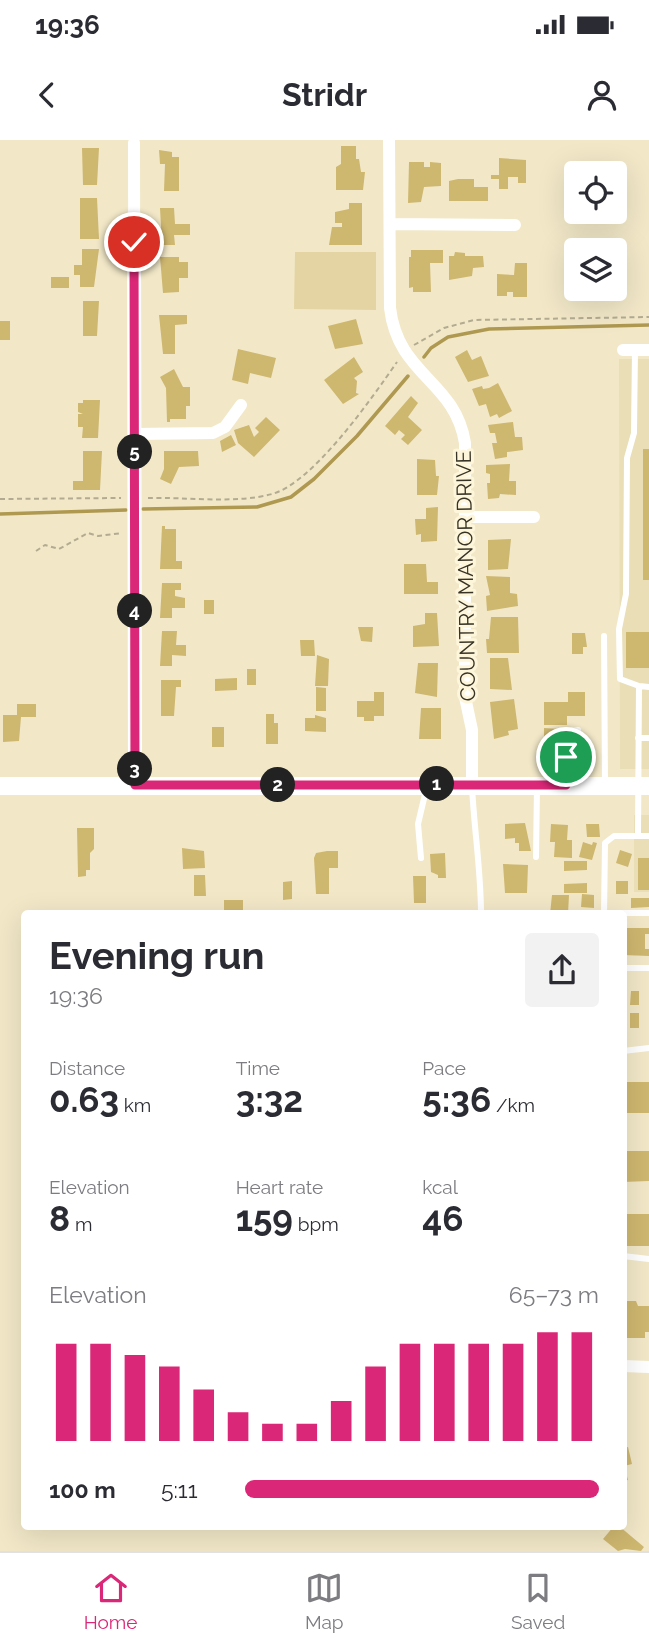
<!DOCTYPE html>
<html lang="en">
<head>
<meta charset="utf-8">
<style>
  :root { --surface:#fff; --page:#f2f2f3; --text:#2b2b33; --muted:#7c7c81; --line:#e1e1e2; --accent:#db2777 }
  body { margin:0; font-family:Raleway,sans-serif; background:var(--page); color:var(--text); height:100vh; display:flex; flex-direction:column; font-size:26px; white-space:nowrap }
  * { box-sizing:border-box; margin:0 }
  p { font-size:23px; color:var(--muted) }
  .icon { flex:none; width:38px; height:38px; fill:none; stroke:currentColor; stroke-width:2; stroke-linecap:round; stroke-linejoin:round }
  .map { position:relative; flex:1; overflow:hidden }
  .details { position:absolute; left:21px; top:770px; width:606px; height:620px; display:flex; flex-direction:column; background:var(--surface); border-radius:7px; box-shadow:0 7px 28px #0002 }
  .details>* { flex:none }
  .buttons { position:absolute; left:564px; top:21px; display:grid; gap:14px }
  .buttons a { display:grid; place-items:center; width:63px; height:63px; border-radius:7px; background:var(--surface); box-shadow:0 7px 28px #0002; font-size:35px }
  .pin { position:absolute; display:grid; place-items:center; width:60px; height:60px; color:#fff; margin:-30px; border:4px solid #fff; border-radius:50%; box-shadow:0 2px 7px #0007 }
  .km { position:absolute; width:35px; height:35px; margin:-18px; border-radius:50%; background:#222; color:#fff; font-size:19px; line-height:35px; text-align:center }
  .round { display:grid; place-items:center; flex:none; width:74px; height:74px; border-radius:7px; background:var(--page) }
  .summary { display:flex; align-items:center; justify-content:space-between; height:119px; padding:0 28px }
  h1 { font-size:38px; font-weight:700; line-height:52px }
  .figures { display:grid; grid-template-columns:repeat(3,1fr); gap:10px; height:119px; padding:7px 28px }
  .figures div { display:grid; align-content:center }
  .figures b { font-size:35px; font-weight:700 }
  .figures small { font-size:19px; font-weight:400 }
  .figures p { font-size:19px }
  .chart { height:196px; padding:14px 28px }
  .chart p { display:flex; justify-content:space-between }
  .chart svg { width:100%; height:126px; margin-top:7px; stroke:var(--accent); stroke-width:6 }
  ul { padding:0 28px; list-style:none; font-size:23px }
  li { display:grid; grid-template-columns:112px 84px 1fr; align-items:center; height:52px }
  li i { height:18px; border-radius:9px; background:var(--accent) }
  .status { display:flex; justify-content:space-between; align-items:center; height:49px; padding:0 35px; background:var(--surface); direction:ltr }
  .status svg { height:19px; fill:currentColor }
  header { display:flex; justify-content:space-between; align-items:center; height:91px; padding:0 28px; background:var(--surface); font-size:32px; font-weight:700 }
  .dock { display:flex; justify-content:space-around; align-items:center; height:98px; border-top:2px solid var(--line); background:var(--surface); font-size:19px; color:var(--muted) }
  .dock a { display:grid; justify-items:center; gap:4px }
  .dock .active { color:var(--accent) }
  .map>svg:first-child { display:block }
  .built { fill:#e9deb6 }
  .green { fill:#e4d4a3 }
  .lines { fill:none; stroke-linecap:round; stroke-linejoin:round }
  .stream { stroke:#af9951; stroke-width:3.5 }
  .building { fill:#ceb76f }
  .path { stroke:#b3ab91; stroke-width:2; stroke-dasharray:5 3.5; stroke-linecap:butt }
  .service { stroke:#fff; stroke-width:6 }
  .minor { stroke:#fff; stroke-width:12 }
  .secondary { stroke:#fff; stroke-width:18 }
  .route-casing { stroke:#fff; stroke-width:14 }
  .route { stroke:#db2777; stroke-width:9 }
  .labels { text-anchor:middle; stroke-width:6; stroke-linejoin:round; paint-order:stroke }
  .street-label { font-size:21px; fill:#373326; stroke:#fef6db }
</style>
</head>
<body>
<div class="status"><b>19:36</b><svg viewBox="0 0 49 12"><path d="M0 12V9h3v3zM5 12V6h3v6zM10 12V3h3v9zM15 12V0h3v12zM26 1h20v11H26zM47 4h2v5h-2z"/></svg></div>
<header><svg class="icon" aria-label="back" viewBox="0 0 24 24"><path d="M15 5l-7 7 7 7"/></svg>Stridr<svg class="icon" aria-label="person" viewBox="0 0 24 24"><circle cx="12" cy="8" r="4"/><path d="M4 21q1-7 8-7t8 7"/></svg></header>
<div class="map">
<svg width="649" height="1411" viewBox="0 0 649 1411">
  <rect width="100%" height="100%" fill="#f2e8c8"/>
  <path class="built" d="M619,219h30v410h-29z
    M634,675h15v77h-15z"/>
  <path class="green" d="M295,112h81v58l-82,-1z"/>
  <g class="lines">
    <path class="stream" d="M424,217l7,-9 17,-11 41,-8 160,-4
      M143,369l114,-2 34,-10 23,-18 43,-43 51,-60
      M0,374l126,-4"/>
  </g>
  <path class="building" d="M341,6h15v13h3l2,13h4l-2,18h-27v-23l5,-3z
    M82,8h17l-2,37h-14z
    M159,10l13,2v5h7v34h-15l1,-27h-5z
    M499,18l27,2v23h-8v-6h-10v12h-9v-10h-8v-4h8z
    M409,22h15v5h6v-5l11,1v23l-17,1 -3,15 -13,1z
    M458,39h16v8h14v14h-39v-20z
    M80,58h17l2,41h-19z
    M349,63h13v42h-33l3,-18h10v-4h-7v-11l14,-3z
    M160,68h14l1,16h15v11h-16l1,10h-13z
    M82,109h17l-5,38h-14v-12h-6v-10h8z
    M411,110h32v13h-13l1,29h-18v-5l-4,1v-31h2z
    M455,112l10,1v3h18l1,11 -11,1 -1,8 -23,4v-24h5z
    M160,117h19v5h9v16h-9v14l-16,1z
    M515,123h12v34h-14v-5h-6v4h-10v-22l17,1z
    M51,137h18v11h-18z
    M83,161h16l-2,35h-14z
    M159,175h28v9l-12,1v29h-12z
    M356,179l7,25 -28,5 -7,-23z
    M0,181h10v19h-10z
    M238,209l38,9 -5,20 -21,-5 -2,11 -16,-4z
    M467,210l5,10 9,-4 8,20 -21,6 -13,-25z
    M354,217l9,15 -9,6 3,3 -1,12 3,1 -16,10 -19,-24z
    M174,229l9,18h7v19h-4v13h-16v3h-3l-1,-34 -6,-11z
    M498,243l14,28 -13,7 -2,-4 -7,3 -4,-13 -7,2 -7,-17 10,-3 1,3 6,-1z
    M411,256l7,7 -10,14 14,13 -14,15 -7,-6 4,-4 -6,-5 -4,5 -10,-9z
    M83,260h17l-2,38h-16l1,-11h-5v-13h5l-5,-2v-9h5z
    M266,277l14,13 -26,27 -16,-14 -4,-13 15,-5 5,12 5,-5 -4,-4z
    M513,282l2,15h7l1,13 -16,2v5l-12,2 -3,-16h5l-2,-10h-5l-2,-8z
    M231,295l5,10 -14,7 -2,-11z
    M643,309h6v131h-6z
    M83,311h19l-2,39h-27v-9h10z
    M164,311h34l1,15 -20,1 -8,17 -11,-5 4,-10z
    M417,319l18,1 1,16h3l-2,19h-20z
    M510,324l-1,17h7v14l-16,-1 -1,4 -11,1 -1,-16h3v-9l-4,-1v-8z
    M438,367l-1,34 -16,1v-8l-5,1 -1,-16h11v-11z
    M162,386h3v3h11v32h6v8h-22z
    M511,399l-3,30 -20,1v-30z
    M404,424h22l1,18h11v12h-34z
    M486,436l24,1v16l7,1 1,12 -31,5 -1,-15 4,-1z
    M162,443h19v7h-6v6l10,2v10h-13v10h-12z
    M204,460h10v14h-10z
    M425,473h12l2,33 -26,1v-21l12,-2z
    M491,477h27l1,36h-32l-1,-14h3z
    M358,487h15l-1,15 -11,-1z
    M162,491h15l-1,14h10v11l-14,-1v11h-12z
    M626,492h23v36h-23z
    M572,493h13l2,14h-4v7h-11z
    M300,500h14l1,16h-14z
    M317,515l12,4 -1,27h-13z
    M490,518h18l4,32 -22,-1z
    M418,523h20l-1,34 -22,-4z
    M247,529h9v16h-9z
    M237,538v12l-22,1v-12z
    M161,540h20v7h-5l-2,29h-13z
    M316,547l10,1v23h-10z
    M374,552h10v24h-10v5h-10v-4h-7v-16h17z
    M568,552h17v24h-18v9h-23v-23h24z
    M514,559l4,30 -10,2 1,4 -15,4 -4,-37z
    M17,564h19v13h-15l-2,24 -16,1v-27h14z
    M421,568h20v31h-22z
    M266,574h8v9h4v21h-12z
    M315,575l11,3v14l-21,-1v-13h10z
    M212,587h12v20h-12z
    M544,588l16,1 -2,26 -14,-2z
    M525,683l6,28h-12v-8h-4v-5l-10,1v-15z
    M551,684l17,1 -1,15h5v18l-18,-1 1,-15h-5z
    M586,684h13l1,13h-13z
    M77,688h17v21l-4,4v17h-4v6l-8,1z
    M583,702l9,3 1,-3 4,1 -5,17 -13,-3z
    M182,708l22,3 1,17 -22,1z
    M620,710l12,4 -4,13 -12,-4z
    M327,711h11v17h-9v26h-13l-2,-36 2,-5z
    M445,713l1,25h-8v-3l-7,-3 -1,-18z
    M638,718h11v32h-11z
    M564,721h23v9l-23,1z
    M503,724l25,1 -1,28h-22z
    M194,735h11l1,21h-12z
    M413,736h13v27h-12z
    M292,741v18l-9,1v-18z
    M616,741h12v13h-12z
    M587,743v10h-23v-9z
    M582,754l12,1v13l-13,-1z
    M552,755h17l-1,19h-18z
    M631,758h18v9l-18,1z
    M224,760h19v14h-19z
    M623,788h26v6h-4v15h4v7l-26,-1z
    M631,851h8v14h-9z
    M630,873h9v15h-9z
    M623,942h26v31h-26z
    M623,1011h26v30l-26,1z
    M623,1074h26v32h-26z
    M623,1161h13l2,5h11v26h-4v6h-22z
    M628,1307l4,17 -8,2 4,14 -5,1v-33z
    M614,1386h5l25,21 -3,4 -16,-2 -7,2 -15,-12z"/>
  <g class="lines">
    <path class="path" d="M414,205l30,-17 30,-8 175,-3
      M148,358c38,-1 88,6 124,-4 41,-11 100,-96 125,-132
      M0,359l121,-1
      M36,411l9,-6 14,4 29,-16 10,3 24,-3"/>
    <path class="service" d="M635,210l-1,83 -7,25 -1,136 -7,35 1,50 19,7
      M604,496l1,148
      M638,598h11
      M566,616h5l8,-9 -1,-17 -10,1 -2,5v47
      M472,646c2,43 9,84 9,128
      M638,696h11
      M536,717l1,-70
      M421,718l-3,-34 8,-34
      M604,773h45
      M604,774l1,-71 9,-7h24l1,-150 10,1
      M623,828h26
      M624,828v51
      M623,911l26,-3
      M623,1116l26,3"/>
    <path class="minor" d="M389,0l1,168c8,68 65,72 75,135v254l7,33v54
      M134,3l1,642
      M390,84l125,1
      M623,210h26
      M135,294l78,-1 12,-6 16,-22
      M465,377h69
      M623,1226l26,1"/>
    <path class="secondary" d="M0,646h649"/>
  </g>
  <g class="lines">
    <defs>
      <path id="route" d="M134,102l1,543h431v-28"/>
    </defs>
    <use href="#route" class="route-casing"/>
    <use href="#route" class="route"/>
  </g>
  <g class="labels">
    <g class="street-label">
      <text transform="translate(466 436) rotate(-91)" y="7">COUNTRY MANOR DRIVE</text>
    </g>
  </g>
</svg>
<div class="buttons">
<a><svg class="icon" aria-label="locate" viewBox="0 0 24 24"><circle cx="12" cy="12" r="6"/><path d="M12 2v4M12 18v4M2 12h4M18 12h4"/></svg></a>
<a><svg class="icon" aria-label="layers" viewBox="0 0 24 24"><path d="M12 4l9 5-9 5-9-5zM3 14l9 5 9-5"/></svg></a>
</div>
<div class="pin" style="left:566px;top:617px;background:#1e9e55"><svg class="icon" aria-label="arrive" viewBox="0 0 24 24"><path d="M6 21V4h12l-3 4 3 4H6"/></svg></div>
<div class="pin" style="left:134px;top:102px;background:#d93025"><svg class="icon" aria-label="check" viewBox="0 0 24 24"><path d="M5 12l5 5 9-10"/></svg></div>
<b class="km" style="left:437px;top:644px">1</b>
<b class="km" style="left:278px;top:645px">2</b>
<b class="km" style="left:135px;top:629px">3</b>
<b class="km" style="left:135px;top:471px">4</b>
<b class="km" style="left:135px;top:312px">5</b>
<section class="details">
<div class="summary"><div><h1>Evening run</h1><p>19:36</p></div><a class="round"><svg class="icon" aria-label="share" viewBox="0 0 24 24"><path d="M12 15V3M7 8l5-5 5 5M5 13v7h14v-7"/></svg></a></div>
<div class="figures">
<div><p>Distance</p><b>0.63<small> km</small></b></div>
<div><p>Time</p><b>3:32</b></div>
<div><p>Pace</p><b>5:36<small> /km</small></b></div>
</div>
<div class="figures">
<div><p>Elevation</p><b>8<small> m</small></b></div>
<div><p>Heart rate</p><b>159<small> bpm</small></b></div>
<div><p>kcal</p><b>46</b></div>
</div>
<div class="chart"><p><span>Elevation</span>65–73 m</p>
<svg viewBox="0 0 160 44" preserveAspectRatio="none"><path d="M5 44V10M15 44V10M25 44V14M35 44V18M45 44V26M55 44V34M65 44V38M75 44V38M85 44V30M95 44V18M105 44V10M115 44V10M125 44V10M135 44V10M145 44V6M155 44V6"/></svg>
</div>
<ul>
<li><b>100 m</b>5:11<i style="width:100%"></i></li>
</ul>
</section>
</div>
<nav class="dock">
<a class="active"><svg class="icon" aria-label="home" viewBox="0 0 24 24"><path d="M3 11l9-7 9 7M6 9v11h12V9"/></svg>Home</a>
<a><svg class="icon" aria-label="map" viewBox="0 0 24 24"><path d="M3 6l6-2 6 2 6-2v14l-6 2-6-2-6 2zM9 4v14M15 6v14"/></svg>Map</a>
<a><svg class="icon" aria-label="saved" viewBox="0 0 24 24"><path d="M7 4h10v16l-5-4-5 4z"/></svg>Saved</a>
</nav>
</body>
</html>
